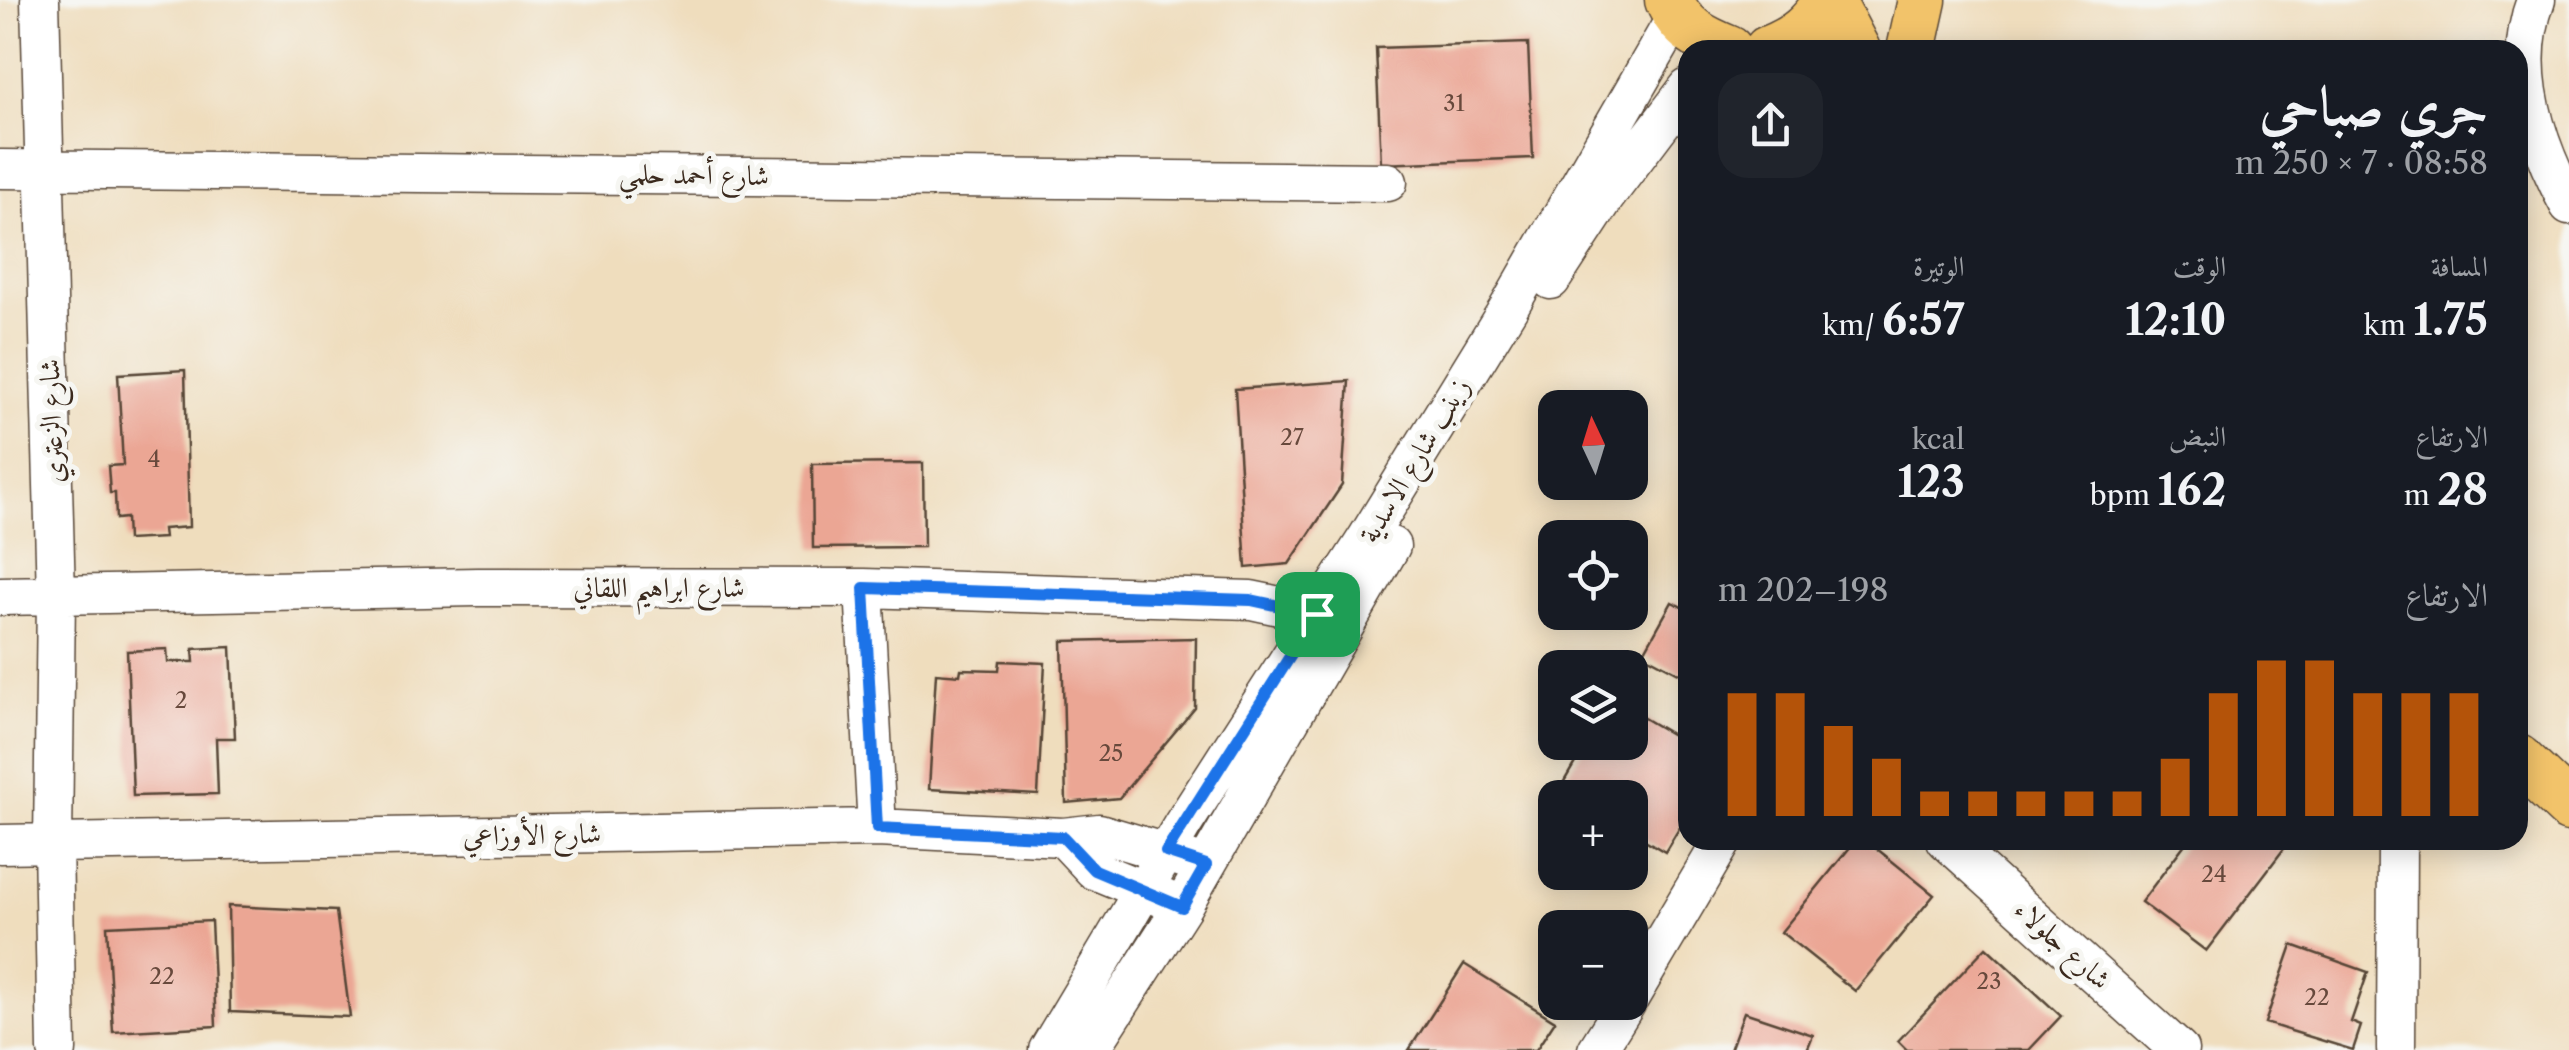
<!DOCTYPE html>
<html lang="ar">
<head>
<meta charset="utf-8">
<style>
  :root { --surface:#171b24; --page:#20242c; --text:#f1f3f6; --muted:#9ea1a6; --accent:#b45309 }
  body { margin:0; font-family:"Libre Caslon Text",Amiri,serif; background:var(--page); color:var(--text); direction:rtl; height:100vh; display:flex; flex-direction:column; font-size:38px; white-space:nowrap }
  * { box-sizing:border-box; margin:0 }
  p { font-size:32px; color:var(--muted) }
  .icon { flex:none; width:55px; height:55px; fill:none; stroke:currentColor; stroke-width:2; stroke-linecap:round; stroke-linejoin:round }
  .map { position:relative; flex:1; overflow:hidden; direction:ltr }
  .sheet { position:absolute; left:1678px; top:40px; width:850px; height:810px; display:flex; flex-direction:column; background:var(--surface); border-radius:30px; box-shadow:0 5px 25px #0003; direction:rtl }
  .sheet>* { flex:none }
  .needle { width:65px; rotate:356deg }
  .tools { position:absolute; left:1538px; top:390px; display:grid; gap:20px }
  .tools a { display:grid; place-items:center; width:110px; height:110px; border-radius:20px; background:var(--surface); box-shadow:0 5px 25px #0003; font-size:50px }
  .pin { position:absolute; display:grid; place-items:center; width:85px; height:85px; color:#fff; margin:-42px; border-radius:20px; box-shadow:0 5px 15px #0006 }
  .round { display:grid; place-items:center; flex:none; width:105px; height:105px; border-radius:30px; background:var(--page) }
  .headline { display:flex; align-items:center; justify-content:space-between; height:170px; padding:0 40px }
  h1 { font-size:55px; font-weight:700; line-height:75px }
  .stats { display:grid; grid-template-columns:repeat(3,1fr); gap:15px; height:170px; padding:10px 40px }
  .stats div { display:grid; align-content:center }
  .stats b { font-size:42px; font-weight:700 }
  .stats small { font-size:28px; font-weight:400 }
  .stats p { font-size:28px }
  .chart { height:280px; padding:20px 40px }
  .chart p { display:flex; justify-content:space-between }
  .chart svg { width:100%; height:180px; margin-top:10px; stroke:var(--accent); stroke-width:6 }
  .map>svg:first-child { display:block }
  .building { fill:#eba694 }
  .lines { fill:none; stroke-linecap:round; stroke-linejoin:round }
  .minor-casing { stroke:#564536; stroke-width:41 }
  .major-casing { stroke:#564536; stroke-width:51 }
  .minor { stroke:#fff; stroke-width:38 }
  .major { stroke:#f2c36a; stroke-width:48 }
  .route-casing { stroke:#fff; stroke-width:20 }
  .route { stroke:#1a73e8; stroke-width:12 }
  .labels { text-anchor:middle; stroke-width:10; stroke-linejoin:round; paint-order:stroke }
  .number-label { font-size:22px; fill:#67493c }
  .street-label { font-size:28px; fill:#3b2a1e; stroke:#f6f6f2 }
</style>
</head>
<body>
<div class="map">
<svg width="2569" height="1050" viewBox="0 0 2569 1050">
  <rect width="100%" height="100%" fill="#f6f6f2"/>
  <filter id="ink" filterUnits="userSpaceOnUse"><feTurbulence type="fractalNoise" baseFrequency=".01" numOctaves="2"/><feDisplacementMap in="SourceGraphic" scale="20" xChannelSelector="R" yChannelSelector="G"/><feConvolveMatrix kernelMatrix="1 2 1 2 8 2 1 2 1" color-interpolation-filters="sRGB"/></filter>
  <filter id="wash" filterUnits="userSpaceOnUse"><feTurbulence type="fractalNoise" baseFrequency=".0048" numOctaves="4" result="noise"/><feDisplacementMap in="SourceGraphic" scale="40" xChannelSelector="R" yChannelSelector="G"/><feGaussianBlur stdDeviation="2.25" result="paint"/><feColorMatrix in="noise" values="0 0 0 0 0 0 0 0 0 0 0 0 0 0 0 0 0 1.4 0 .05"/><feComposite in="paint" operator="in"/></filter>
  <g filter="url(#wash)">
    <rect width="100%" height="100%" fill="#efddbd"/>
    <g id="blocks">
      <path class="building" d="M1528,43l5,115 -152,6 -5,-116z
        M185,370l4,157 -26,2 1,9 -37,2 -1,-22 -10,1 -1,-26h-5l-2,-27 15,-1 -5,-91z
        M1349,381l-7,104 -53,79 -43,4 -11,-179z
        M923,463l1,84 -111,1 -1,-84z
        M1672,602l16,8v68l-45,-24z
        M1196,638l-1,70 -76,90 -53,5 -4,-162z
        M231,647l4,91h-19l2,56 -85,2 -6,-145 40,-2 1,13h26l-1,-13z
        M1000,661l45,2 -7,132 -109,-6 7,-116 24,2 1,-6 38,1z
        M1630,710l58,34v70l-23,38 -35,-21v-33h-58l-13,-8 28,-48h43z
        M1856,840h10l68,55 -79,96 -74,-59z
        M2188,840h90l8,6 -80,105 -65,-49z
        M228,906l108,5 14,106 -120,-5z
        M211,921l5,105 -103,6 -6,-106z
        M2292,945l76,27 -17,50 10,4 -8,24 -88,-27z
        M1986,947l75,69 -32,34h-122l-9,-9z
        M1464,964l91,57 -19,29h-127z
        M1744,1012l69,23 -6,15h-77z"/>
    </g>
  </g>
  <g filter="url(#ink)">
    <use href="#blocks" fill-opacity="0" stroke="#564536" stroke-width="2.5"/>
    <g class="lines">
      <defs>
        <path id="minor" d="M40,0l16,596 -3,247 4,207
          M2536,0c-26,69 0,144 33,205
          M0,169l1388,13
          M1551,280l53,-81 84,-111
          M864,588l13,240
          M0,596l477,-9 387,1 387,12 66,14
          M1063,837l31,33 71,29
          M1946,840l233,210
          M0,844l877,-16 186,9 36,-4 107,32
          M1630,997l93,-157
          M1048,1050l135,-226 184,-286 142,-231 167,-290
          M1090,1050l92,-143 209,-361
          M1597,1050l30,-48
          M2396,1050l1,-210"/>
        <path id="major" d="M1669,0c12,29 33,39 60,50
          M1830,0l26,50
          M1768,50c28,-11 44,-24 60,-50
          M1911,50l11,-50
          M2518,759l51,48"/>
      </defs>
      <use href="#minor" class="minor-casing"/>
      <use href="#major" class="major-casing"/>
      <use href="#minor" class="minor"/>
      <use href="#major" class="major"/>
    </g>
  </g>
  <g class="lines" filter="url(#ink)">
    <defs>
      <path id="route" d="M864,588l387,12 66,14 -151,238 40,13 -24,42 -88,-37 -31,-33 -186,-9z"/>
    </defs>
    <use href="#route" class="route-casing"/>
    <use href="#route" class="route"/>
  </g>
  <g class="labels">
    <g class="number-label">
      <text x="1454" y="111">31</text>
      <text x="1292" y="445">27</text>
      <text x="154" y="467">4</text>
      <text x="181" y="708">2</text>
      <text x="1111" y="761">25</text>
      <text x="2214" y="882">24</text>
      <text x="162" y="984">22</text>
      <text x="1989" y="989">23</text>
      <text x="2317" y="1005">22</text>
    </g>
    <g class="street-label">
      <text transform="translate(694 174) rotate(1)" y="10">شارع أحمد حلمي</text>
      <text transform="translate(51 421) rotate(-92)" y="10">شارع الزعتري</text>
      <text transform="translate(1414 460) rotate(-59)" y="10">زينب شارع الاسدية</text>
      <text x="659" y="597">شارع ابراهيم اللقاني</text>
      <text transform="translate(532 834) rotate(-1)" y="10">شارع الأوزاعي</text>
      <text transform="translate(2063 944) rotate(42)" y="10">شارع جلولاء</text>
    </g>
  </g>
</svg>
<div class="tools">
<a><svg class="needle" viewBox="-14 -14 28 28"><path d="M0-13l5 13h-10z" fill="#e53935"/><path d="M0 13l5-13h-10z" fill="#9ea1a6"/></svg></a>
<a><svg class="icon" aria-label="locate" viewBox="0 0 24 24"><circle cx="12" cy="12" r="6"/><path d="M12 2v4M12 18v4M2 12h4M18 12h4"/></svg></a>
<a><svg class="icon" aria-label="layers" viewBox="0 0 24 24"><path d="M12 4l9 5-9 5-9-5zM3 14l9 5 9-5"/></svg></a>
<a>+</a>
<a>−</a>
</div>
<div class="pin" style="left:1317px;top:614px;background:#1e9e55"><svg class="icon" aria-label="arrive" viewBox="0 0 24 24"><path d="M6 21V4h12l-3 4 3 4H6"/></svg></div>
<section class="sheet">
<div class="headline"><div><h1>جري صباحي</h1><p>08:58 · 7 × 250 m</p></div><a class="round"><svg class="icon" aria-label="share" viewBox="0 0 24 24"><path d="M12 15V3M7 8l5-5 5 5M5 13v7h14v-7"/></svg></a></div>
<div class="stats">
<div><p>المسافة</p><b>1.75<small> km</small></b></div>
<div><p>الوقت</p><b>12:10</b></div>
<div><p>الوتيرة</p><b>6:57<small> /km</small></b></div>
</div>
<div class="stats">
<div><p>الارتفاع</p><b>28<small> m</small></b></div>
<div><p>النبض</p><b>162<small> bpm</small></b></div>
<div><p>kcal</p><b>123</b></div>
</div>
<div class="chart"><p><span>الارتفاع</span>198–202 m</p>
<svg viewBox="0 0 160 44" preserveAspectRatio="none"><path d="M5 44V14M15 44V14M25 44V22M35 44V30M45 44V38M55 44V38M65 44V38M75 44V38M85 44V38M95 44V30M105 44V14M115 44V6M125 44V6M135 44V14M145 44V14M155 44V14"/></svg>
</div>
</section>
</div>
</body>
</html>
